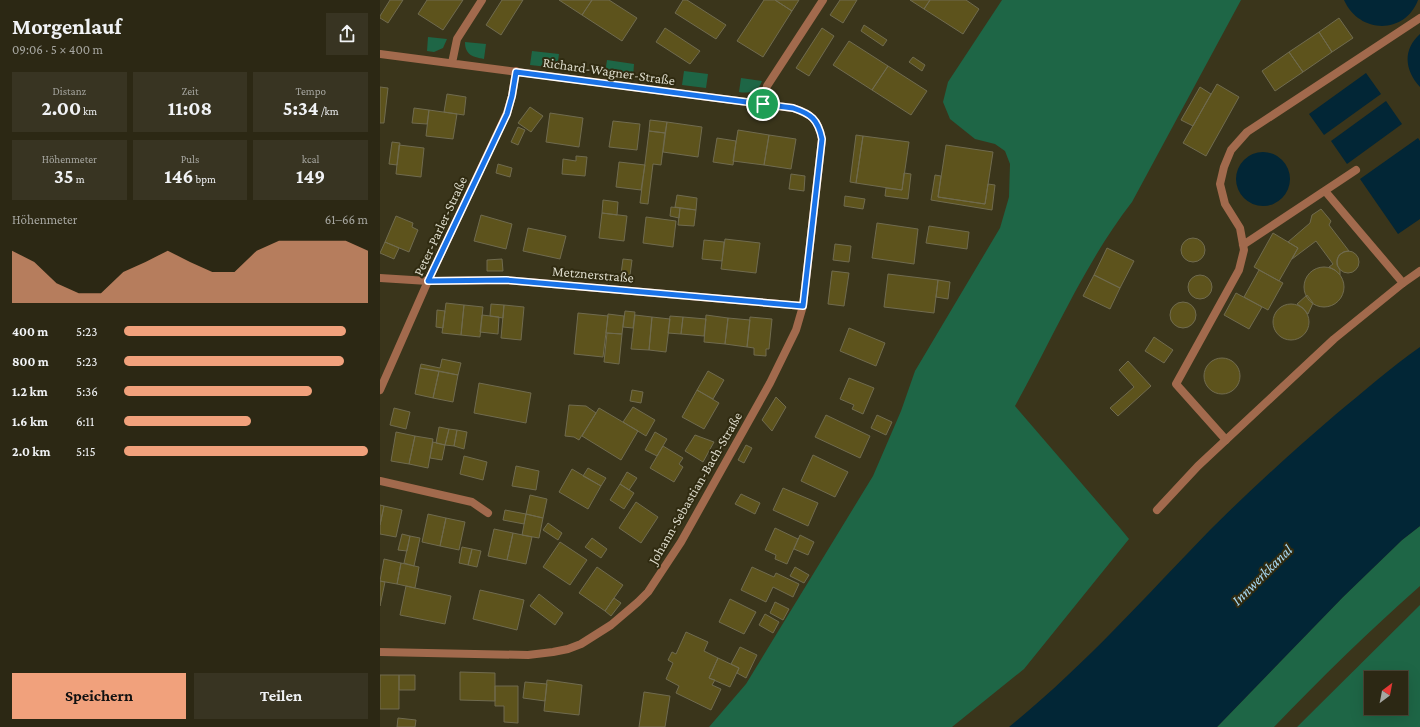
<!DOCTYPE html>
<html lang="de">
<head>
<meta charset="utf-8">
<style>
  :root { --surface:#2c2814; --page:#383422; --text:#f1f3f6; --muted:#a6a6a0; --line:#484434; --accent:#f1a17c }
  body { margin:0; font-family:"Crimson Pro",serif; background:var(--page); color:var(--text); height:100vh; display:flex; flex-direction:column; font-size:15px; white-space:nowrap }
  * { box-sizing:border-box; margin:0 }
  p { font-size:13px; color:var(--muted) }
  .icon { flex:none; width:22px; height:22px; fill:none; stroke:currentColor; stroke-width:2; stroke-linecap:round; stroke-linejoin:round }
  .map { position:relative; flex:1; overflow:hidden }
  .panel { display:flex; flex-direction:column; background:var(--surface); width:380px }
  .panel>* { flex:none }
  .needle { width:26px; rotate:32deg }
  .buttons { position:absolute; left:984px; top:671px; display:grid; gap:8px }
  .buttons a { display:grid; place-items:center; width:44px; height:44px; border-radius:0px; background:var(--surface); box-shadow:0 4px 16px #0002,0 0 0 1px var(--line); font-size:20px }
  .pin { position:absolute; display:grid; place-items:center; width:34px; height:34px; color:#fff; margin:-17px; border:2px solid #fff; border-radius:50%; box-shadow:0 1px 4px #0007 }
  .round { display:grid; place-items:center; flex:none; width:42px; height:42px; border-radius:0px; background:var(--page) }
  .headline { display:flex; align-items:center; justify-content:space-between; height:68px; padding:0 12px }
  h1 { font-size:22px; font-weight:700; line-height:30px }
  .metrics { display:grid; grid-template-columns:repeat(3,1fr); gap:6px; height:68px; padding:4px 12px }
  .metrics div { display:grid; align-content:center; border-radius:0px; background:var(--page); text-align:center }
  .metrics b { font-size:20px; font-weight:700 }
  .metrics small { font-size:11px; font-weight:400 }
  .metrics p { font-size:11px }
  .chart { height:112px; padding:8px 12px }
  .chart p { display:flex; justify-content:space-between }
  .chart svg { width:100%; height:72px; margin-top:4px; fill:var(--accent); opacity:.7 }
  .cta { display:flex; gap:8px; margin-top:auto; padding:8px 12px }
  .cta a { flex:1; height:46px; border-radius:0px; background:var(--accent); color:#111; font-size:16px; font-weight:700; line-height:46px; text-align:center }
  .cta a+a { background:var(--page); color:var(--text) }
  ul { padding:0 12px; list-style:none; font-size:13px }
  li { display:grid; grid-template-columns:64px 48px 1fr; align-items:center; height:30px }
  li i { height:10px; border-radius:5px; background:var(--accent) }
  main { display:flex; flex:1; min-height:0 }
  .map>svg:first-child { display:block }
  .green { fill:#1e6646; fill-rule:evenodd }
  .water { fill:#022636 }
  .building { fill:#5d531c; stroke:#706b4f }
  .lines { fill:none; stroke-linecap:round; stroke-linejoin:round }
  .service { stroke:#a26a4d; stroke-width:8 }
  .minor { stroke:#a26a4d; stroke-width:8 }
  .route-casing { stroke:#fff; stroke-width:8 }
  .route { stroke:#1a73e8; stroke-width:5 }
  .labels { text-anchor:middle; stroke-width:4; stroke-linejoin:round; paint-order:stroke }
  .street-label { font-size:14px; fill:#dcdaca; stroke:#302b11 }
  .water-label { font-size:15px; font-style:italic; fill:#a8d9f3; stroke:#302b11 }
</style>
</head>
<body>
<main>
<section class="panel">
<div class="headline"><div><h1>Morgenlauf</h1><p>09:06 · 5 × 400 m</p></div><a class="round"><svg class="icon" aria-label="share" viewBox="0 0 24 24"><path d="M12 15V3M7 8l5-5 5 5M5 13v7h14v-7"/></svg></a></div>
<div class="metrics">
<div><p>Distanz</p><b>2.00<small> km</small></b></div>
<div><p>Zeit</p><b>11:08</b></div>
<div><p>Tempo</p><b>5:34<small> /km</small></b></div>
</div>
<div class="metrics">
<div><p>Höhenmeter</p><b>35<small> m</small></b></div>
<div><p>Puls</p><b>146<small> bpm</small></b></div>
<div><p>kcal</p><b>149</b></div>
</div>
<div class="chart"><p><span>Höhenmeter</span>61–66 m</p>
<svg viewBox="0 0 160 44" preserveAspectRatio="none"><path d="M0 44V12L10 19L20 32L30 38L40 38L50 25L60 19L70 12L80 19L90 25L100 25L110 12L120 6L130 6L140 6L150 6L160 12V44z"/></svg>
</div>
<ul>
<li><b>400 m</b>5:23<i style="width:91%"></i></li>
<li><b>800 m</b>5:23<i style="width:90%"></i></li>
<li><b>1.2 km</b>5:36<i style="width:77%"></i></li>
<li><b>1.6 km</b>6:11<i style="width:52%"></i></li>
<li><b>2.0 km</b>5:15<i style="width:100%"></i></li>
</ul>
<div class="cta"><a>Speichern</a><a>Teilen</a></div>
</section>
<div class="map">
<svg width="1040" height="727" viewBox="0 0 1040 727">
  <rect width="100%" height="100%" fill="#3a351b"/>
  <path class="green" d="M622,0h239l-109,202c-48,62 -79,136 -117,204l105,122 9,11 -105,130 -72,58h-243l37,-43 127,-208 28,-65 14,-40 85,-143 9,-31 1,-33 -5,-13 -10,-7 -20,-5 -25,-20 -7,-17 5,-20z
    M48,37l19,2 -4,9 -9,4 -7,-1z
    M85,42l21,2 -2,15c-11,-2 -19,-4 -19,-17z
    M152,51l27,3 -2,14 -27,-3z
    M227,60l27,4 -1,14 -28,-4z
    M304,71l24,3 -2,14 -24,-3z
    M361,78l21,3c-3,10 -13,13 -23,11z
    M1040,526v60c-51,45 -99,92 -146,141h-57l126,-130 59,-57z
    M1040,605v122h-123zM991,678h30v30h-30z"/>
  <path class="water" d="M964,0h74c-13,35 -59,34 -74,0z
    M1040,34v53c-15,-16 -18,-37 0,-53z
    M986,73l15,21 -57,41 -15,-21z
    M1006,101l16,23 -55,40 -16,-23z
    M1038,138l2,3v78l-22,15 -38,-55z
    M856 179a27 27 0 1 1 54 0a27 27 0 1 1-54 0Z
    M1040,347v179l-18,14 -59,57 -126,130h-208c73,-59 136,-130 201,-197 40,-40 82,-78 125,-115 28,-23 55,-47 85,-68z"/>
  <path class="building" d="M10,0h13l-15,23 -8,-5v-2z
    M47,0h36l-20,30 -25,-16z
    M122,0h21l-22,35 -15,-10z
    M179,0h33l-10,15z
    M212,0h17l28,18 -15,23 -40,-26z
    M303,0h4l39,25 -10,14 -41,-26z
    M384,0h11l17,11 -29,46 -26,-16z
    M395,0h24l-7,11z
    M460,0h17l-14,23 -13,-8z
    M530,0h20l-6,9z
    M550,0h36l13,9 -16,25 -39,-25z
    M959,18l14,20 -21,14 -13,-20z
    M484,25l23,15 -4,6 -22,-15z
    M285,28l35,23 -10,13 -34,-22z
    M442,28l12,8 -25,40 -13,-8z
    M939,32l13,20 -29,20 -14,-20z
    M469,41l39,25 -16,24 -39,-25z
    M909,52l14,20 -28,19 -13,-20z
    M533,57l12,8 -3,6 -13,-9z
    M508,66l39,25 -16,24 -39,-25z
    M837,84l22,13 -33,59 -23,-13z
    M0,87l8,1 -4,35h-4z
    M820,87l11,7 -18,32 -12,-6z
    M67,94l19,3 -2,18 -20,-3z
    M150,107l13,9 -12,16 -13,-9z
    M34,108l15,2 -2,14 -15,-1z
    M49,110l28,4 -4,25 -27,-3z
    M170,113l33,5 -4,29 -33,-5z
    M270,120l17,2 -2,11 -16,-2z
    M233,121l27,3 -3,26 -28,-3z
    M287,122l35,5 -4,30 -35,-5z
    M138,127l7,3 -7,15 -7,-3z
    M358,130l31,5 -5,30 -31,-4z
    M269,131l16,2 -4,32 -8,-1 -5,40 -8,-1z
    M389,135l27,4 -5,30 -27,-4z
    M476,135l7,1 -7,47 -6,-1z
    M483,136l46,6 -7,48 -46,-7z
    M337,138l19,3 -3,24 -20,-3z
    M12,142l8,1 -3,22 -8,-1z
    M19,145l25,3 -3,29 -25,-3z
    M566,145l47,7 -8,52 -47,-7z
    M196,156l11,1 -2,19 -23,-2 1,-15 13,2z
    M239,162l26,3 -4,25 -25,-3z
    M118,164l14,4 -2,9 -14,-4z
    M524,173l7,1 -3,25 -23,-3 1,-8 16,2z
    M411,174l14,2 -1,15 -15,-2z
    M555,175l6,1 -3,21 47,7 3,-20 7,1 -3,25 -61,-10z
    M297,195l20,3 -1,12 -21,-3z
    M465,196l20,3 -2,10 -19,-3z
    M223,200l15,2 -1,13 -15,-2z
    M291,207l9,1 -1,10 -9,-2z
    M300,208l16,2 -2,16 -16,-1z
    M941,209l10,12 -2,4 20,26 -5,1 -5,3 -2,5v5l3,5v5l-5,-5 -6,-3 4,-3 -17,-23 -24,18 6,-11 -10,-6 22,-19 2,-8z
    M222,213l25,3 -3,25 -25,-3z
    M101,215l31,9 -6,25 -32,-8z
    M16,216l17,7 -1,4 6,3 -9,22 -24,-10z
    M266,217l30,4 -3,26 -30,-4z
    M497,223l41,6 -4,35 -42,-6z
    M549,226l40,6 -2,17 -41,-6z
    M148,228l38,8 -6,23 -37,-8z
    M893,233l25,15 -19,33 -25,-14z
    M801 250a12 12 0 1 1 24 0a12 12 0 1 1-24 0Z
    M345,239l35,4 -4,30 -35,-4z
    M324,240l20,2 -2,19 -20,-2z
    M5,242l14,6 -5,11 -14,-6z
    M455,244l16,2 -2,16 -16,-2z
    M727,248l27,13 -14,27 -26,-13z
    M957 262a11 11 0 1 1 22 0a11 11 0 1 1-22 0Z
    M122,259l1,12h-16v-11z
    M243,259l9,1 -2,15 -9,-1z
    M924 287a20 20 0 1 1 40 0a20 20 0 1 1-40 0Z
    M879,270l24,13 -15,27 -24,-13z
    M452,271l17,2 -5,33 -16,-2z
    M508,274l50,6 -4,33 -50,-6z
    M808 287a12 12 0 1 1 24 0a12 12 0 1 1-24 0Z
    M714,275l26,13 -10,21 -27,-13z
    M558,280l12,2 -2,17 -12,-2z
    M856,293l26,14 -13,22 -25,-14z
    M927,295l6,8 -5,11 -5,-6 -6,-4z
    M790 315a13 13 0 1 1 26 0a13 13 0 1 1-26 0Z
    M66,303l18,2 -3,30 -19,-2z
    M893 322a18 18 0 1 1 36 0a18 18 0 1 1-36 0Z
    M111,304l13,1 -1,13 -13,-2z
    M84,305l19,2 -3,30 -19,-2z
    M124,305l20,2 -3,33 -20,-2z
    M57,310l8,1 -2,17 -7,-1z
    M245,311l10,1 -2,16 -10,-1z
    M198,313l30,3 -5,41 -29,-3z
    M228,314l16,2 -2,18 -16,-1z
    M102,315l17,2 -1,17 -18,-2z
    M255,315l17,2 -3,33 -18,-1z
    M326,315l22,3 -3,26 -21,-2z
    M290,316l13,1 -2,17 -13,-1z
    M272,317l18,2 -4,33 -17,-2z
    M303,317l23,2 -2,17 -23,-2z
    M370,317l22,2 -3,30h-3v7l-12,-1v-7l-7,-1z
    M348,318l22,2 -3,27 -22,-3z
    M469,328l36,15 -9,23 -36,-15z
    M227,333l15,1 -3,30 -15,-2z
    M774,337l19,13 -9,13 -19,-12z
    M824 376a18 18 0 1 1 36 0a18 18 0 1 1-36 0Z
    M62,359l19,4 -3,12 -38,-7 1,-4 19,4z
    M748,361l23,25 -33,30 -8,-8 24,-21 -15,-17z
    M40,368l19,3 -6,27 -18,-4z
    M59,371l19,4 -5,27 -20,-4z
    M328,371l16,9 -11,19 -16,-9z
    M469,378l25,10 -11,26 -11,-5 2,-4 -14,-6z
    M99,383l52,10 -5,30 -52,-10z
    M252,390l11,2 -2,11 -11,-2z
    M317,390l22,13 -15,26 -22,-12z
    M396,397l10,10 -14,24 -10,-11z
    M189,405l17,1 10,7 -17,27 -5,-3 -9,-1z
    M253,407l22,13 -9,16 -23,-14z
    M14,408l16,4 -4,17 -16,-4z
    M219,408l39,23 -17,29 -39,-24z
    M446,415l44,21 -10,22 -45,-21z
    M497,415l15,7 -6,13 -15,-7z
    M59,427l10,2 -4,16 -9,-2z
    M69,429l8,1 -3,16 -9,-1z
    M77,430l10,2 -3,17 -10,-3z
    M16,432l19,4 -6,28 -18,-3z
    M275,432l12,7 -10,17 -12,-6z
    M315,435l19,7 -11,20 -18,-11z
    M35,436l18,3 -5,29 -19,-4z
    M53,442l12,3 -3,15 -12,-2z
    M366,445l6,3 -8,15 -6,-3z
    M283,446l20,12 -4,6 4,3 -9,15 -24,-14z
    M433,455l35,17 -13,25 -34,-16z
    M84,456l23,6 -4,18 -23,-6z
    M136,466l23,5 -3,19 -24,-4z
    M208,468l18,10 -5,8 -18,-10z
    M192,469l29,17 -13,23 -29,-17z
    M247,472l10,6 -8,12 -9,-6z
    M240,484l14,9 -10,16 -14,-9z
    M403,488l35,15 -10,23 -35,-16z
    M361,494l19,9 -5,11 -20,-10z
    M150,495l17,4 -4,19 -17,-4z
    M256,502l22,15 -17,26 -22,-15z
    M0,505l4,1 -4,19z
    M4,506l18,4 -6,27 -16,-3v-9z
    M125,510l21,4 -2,10 -21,-4z
    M48,514l18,4 -6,28 -18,-4z
    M146,514l17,4 -4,20 -17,-3z
    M66,518l19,4 -6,28 -19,-4z
    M168,523l14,10 -4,7 -15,-10z
    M395,528l23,11 -11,25 -12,-5 1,-4 -11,-5z
    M114,529l19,4 -6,27 -19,-4z
    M133,533l19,4 -6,27 -19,-4z
    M22,534l8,2 -3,15 -9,-1z
    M420,535l14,7 -6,13 -14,-6z
    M30,536l10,2 -6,28 -10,-3z
    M212,538l15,11 -6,9 -16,-11z
    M180,542l27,18 -17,25 -27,-18z
    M82,547l10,2 -4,16 -9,-2z
    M92,549l9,2 -4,16 -9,-2z
    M4,559l17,4 -4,21 -17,-3z
    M21,563l18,4 -4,21 -18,-4z
    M217,567l26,18 -18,26 -26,-18z
    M372,567l22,10 2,-4 23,11 -6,13 -20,-10 -7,15 -25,-12z
    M415,567l14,8 -5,8 -14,-7z
    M0,581l5,1 -5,24z
    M26,586l45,10 -6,28 -45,-9z
    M100,590l44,10 -7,30 -44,-11z
    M159,594l24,19 -8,12 -25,-19z
    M234,598l7,5 -10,13 -6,-5z
    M350,599l26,13 -12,22 -25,-12z
    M395,602l14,7 -6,11 -13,-7z
    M385,614l14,8 -6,11 -14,-8z
    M306,632l22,10 -4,9 14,7 -9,20 6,2 -3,5 9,4 -10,21 -35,-17 3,-7 -13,-7 7,-16 -5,-3 4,-8 4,2z
    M360,647l17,8 -11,23 -9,-5 2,-5 -8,-4z
    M338,658l21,10 -9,19 -21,-9z
    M80,672l35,1v28l-35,-1z
    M0,675h19v34h-19z
    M19,675h16v15h-16z
    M167,680l35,5 -3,30 -35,-4z
    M145,682l22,2 -2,17 -22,-3z
    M115,686h23v37l-14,-1v-16h-9z
    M264,692l26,4 -5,31h-26z
    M18,718l18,2 -1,7h-18z"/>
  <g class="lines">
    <path class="service" d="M945,191l78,92
      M863,245l113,-75
      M846,440l-50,-56 63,-114 5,-20 -4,-22 -15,-24 -5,-20 4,-17 7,-17 16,-18 173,-114
      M0,481l92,21 16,11"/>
    <path class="minor" d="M0,54l413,54c18,6 25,11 29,31l-19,167 -7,24 -26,53 -89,159 -33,50 -10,10 -27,23 -30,19 -13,5 -15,3 -25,3 -148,-3
      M72,63l5,-24 25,-39
      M383,104l4,-18 56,-86
      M0,278l48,3 78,-1 297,26
      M0,390l48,-109 79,-168 5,-17 4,-25
      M777,510l41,-44 136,-127 69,-56 17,-12"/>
  </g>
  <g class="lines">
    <defs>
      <path id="route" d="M136,72l277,36c18,6 25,11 29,31l-19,167 -297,-26 -78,1 79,-167 5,-18z"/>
    </defs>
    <use href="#route" class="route-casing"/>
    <use href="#route" class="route"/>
  </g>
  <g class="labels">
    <g class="street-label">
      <text transform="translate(229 71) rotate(8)" y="5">Richard-Wagner-Straße</text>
      <text transform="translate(60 226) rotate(-65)" y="5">Peter-Parler-Straße</text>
      <text transform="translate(213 274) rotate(5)" y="5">Metznerstraße</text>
      <text transform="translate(315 488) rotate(-60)" y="5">Johann-Sebastian-Bach-Straße</text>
    </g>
    <g class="water-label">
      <text transform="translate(882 575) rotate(-45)" y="5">Innwerkkanal</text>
    </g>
  </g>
</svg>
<div class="buttons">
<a><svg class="needle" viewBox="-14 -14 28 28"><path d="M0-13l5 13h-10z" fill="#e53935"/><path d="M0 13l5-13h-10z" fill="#a6a6a0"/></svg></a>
</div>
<div class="pin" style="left:383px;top:104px;background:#1e9e55"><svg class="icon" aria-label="arrive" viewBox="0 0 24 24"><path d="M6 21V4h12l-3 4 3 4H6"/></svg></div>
</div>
</main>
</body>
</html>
